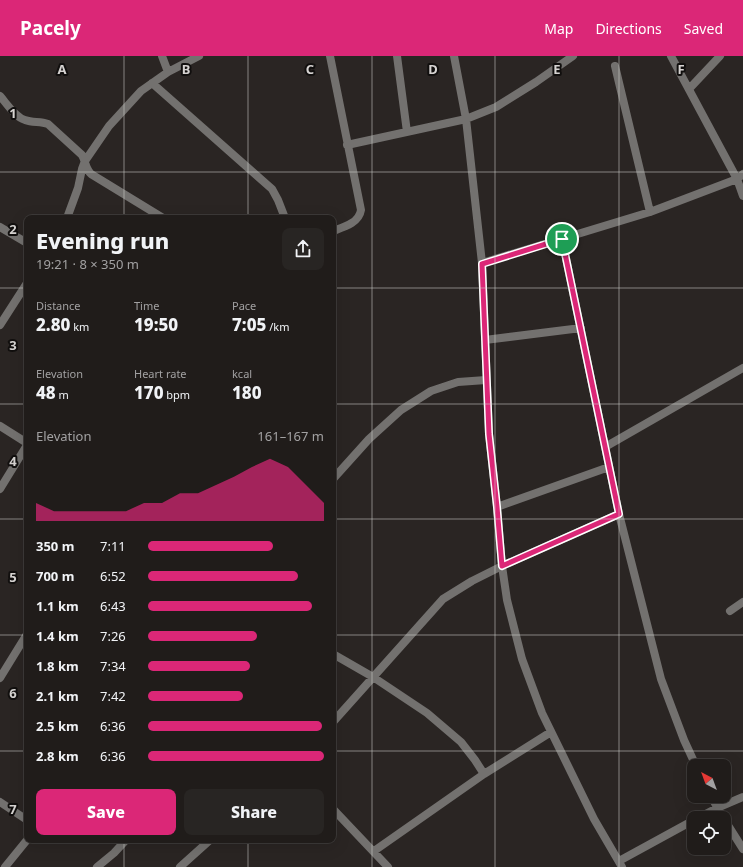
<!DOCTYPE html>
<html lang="en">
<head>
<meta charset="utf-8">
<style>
  :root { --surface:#201c1a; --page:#282523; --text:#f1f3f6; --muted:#a2a1a2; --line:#3d3a39; --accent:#db2777 }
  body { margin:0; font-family:"Noto Sans",sans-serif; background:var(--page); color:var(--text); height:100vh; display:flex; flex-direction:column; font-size:15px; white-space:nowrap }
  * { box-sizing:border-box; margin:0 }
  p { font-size:13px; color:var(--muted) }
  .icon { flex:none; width:22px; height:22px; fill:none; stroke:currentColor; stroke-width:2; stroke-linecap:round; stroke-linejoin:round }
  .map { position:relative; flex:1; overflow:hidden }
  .details { position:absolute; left:24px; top:159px; width:312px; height:628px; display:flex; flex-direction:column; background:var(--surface); border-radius:8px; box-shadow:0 4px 16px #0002,0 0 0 1px var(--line) }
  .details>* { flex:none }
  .needle { width:26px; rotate:319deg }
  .tools { position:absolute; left:687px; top:703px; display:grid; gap:8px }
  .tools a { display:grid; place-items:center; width:44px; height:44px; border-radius:8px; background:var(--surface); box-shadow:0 4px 16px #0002,0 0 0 1px var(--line); font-size:20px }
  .pin { position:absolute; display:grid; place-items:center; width:34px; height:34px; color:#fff; margin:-17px; border:2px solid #fff; border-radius:50%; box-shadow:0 1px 4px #0007 }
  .round { display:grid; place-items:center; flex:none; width:42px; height:42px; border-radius:8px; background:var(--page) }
  .summary { display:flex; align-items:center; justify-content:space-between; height:68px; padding:0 12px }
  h1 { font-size:22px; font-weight:800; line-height:30px }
  .stats { display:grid; grid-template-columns:repeat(3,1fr); gap:6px; height:68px; padding:4px 12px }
  .stats div { display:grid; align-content:center }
  .stats b { font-size:17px; font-weight:800 }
  .stats small { font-size:11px; font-weight:400 }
  .stats p { font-size:11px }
  .chart { height:112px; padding:8px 12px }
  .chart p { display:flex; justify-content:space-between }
  .chart svg { width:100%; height:72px; margin-top:4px; fill:var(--accent); opacity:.7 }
  .action { display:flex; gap:8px; margin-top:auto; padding:8px 12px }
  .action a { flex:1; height:46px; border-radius:8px; background:var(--accent); color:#fff; font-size:16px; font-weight:800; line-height:46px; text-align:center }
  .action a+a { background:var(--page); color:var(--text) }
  ul { padding:0 12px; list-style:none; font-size:13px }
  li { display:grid; grid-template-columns:64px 48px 1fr; align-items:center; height:30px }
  li i { height:10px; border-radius:5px; background:var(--accent) }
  header { display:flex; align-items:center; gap:24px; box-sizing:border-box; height:56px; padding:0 20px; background:var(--accent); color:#fff }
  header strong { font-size:19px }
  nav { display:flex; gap:22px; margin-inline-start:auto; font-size:14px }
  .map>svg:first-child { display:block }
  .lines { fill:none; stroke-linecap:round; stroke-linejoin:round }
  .minor { stroke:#73716f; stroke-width:8 }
  .route-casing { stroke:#fff; stroke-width:8 }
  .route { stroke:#db2777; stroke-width:5 }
  .grid { fill:none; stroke:#d6d3d1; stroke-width:1; stroke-opacity:0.55 }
  .grid-label { font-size:13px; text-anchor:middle; font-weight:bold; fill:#d6d3d1; stroke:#110f0e; stroke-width:4; stroke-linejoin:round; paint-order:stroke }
</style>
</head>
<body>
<header>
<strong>Pacely</strong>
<nav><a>Map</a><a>Directions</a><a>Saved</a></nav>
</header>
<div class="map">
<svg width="743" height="811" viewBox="0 0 743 811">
  <rect width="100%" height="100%" fill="#2a2523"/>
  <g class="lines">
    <path class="minor" d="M162,0l6,16
      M330,0l31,154c-2,13 -17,17 -28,21
      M397,0l10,76
      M454,0l12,63 16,144 7,171 8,73 5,59 5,34 15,59 20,54 52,106 28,48
      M671,0l66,123 6,17
      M615,10l35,146
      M152,27l120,106 6,11 7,18
      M689,33l31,-33
      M0,40c7,8 15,21 25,24 8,3 15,1 23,4l34,31c4,7 3,13 9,19l72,44
      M347,89l119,-26 30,-12 40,-25 37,-26
      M67,162l11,-30 4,-19 3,-8 24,-35 32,-35 27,-19 31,-16
      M0,171l27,16
      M562,183l57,275 42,165 23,61 12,26
      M482,207l168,-51 87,-33 6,-5
      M0,269l27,-42
      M485,284l96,-12
      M0,370l27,17
      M605,391l138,-79
      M333,423l36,-40 32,-29 30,-19 27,-9 28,-2
      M0,433l27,-44
      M497,451l112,-40
      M730,555l13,-9
      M333,598l40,23 54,36 34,29 14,18 9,14
      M0,622l27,-44
      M333,666l110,-123 29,-18 30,-15 117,-52
      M711,740l12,22
      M0,746l27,18
      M333,753l55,58
      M698,762l19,-10 26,-11
      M724,763l19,30
      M374,795l110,-77 67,-42
      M619,805l75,-41
      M5,811l22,-27
      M97,811l17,-14 12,-13
      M180,811l30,-27"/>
  </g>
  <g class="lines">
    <defs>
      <path id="route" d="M562,183l57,275 -117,52 -5,-59 -8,-73 -7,-170z"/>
    </defs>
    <use href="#route" class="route-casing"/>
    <use href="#route" class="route"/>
  </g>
  <path class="grid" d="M124,0v162M248,0v162M372,0v811M495,0v811M619,0v811M0,116h743M0,232h27M333,232h410M0,348h27M333,348h410M0,463h27M333,463h410M0,579h27M333,579h410M0,695h27M333,695h410M124,784v27M248,784v27"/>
  <g class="grid-label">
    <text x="62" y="18">A</text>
    <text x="186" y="18">B</text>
    <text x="310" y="18">C</text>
    <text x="433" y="18">D</text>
    <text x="557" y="18">E</text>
    <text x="681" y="18">F</text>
    <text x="13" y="62">1</text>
    <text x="13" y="178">2</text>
    <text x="13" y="294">3</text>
    <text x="13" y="410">4</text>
    <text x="13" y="526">5</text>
    <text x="13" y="642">6</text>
    <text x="13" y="758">7</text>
  </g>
</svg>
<div class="tools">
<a><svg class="needle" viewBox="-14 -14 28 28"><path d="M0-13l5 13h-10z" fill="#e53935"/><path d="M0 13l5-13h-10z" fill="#a2a1a2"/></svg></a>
<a><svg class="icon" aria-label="locate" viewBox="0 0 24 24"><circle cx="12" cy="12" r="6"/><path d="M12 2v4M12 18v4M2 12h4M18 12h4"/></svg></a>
</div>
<div class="pin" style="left:562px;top:183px;background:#1e9e55"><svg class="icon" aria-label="arrive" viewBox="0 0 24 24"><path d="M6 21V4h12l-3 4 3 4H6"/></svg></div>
<section class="details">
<div class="summary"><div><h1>Evening run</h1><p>19:21 · 8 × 350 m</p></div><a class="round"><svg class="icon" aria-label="share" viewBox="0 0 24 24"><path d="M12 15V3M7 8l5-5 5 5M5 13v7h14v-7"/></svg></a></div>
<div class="stats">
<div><p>Distance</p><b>2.80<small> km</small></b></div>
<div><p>Time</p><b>19:50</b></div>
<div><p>Pace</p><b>7:05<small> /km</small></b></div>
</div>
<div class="stats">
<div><p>Elevation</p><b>48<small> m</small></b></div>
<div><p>Heart rate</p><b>170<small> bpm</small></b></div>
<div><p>kcal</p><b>180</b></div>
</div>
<div class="chart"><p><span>Elevation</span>161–167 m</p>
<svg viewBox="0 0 160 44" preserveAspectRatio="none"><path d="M0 44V33L10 38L20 38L30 38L40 38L50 38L60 33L70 33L80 27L90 27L100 22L110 17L120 11L130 6L140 11L150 22L160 33V44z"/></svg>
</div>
<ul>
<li><b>350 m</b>7:11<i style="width:71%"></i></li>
<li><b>700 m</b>6:52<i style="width:85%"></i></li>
<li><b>1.1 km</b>6:43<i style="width:93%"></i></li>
<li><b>1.4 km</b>7:26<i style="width:62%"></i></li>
<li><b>1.8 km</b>7:34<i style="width:58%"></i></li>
<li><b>2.1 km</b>7:42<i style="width:54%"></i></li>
<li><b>2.5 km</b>6:36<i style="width:99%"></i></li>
<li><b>2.8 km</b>6:36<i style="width:100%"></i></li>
</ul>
<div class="action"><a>Save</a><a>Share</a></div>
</section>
</div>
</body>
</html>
